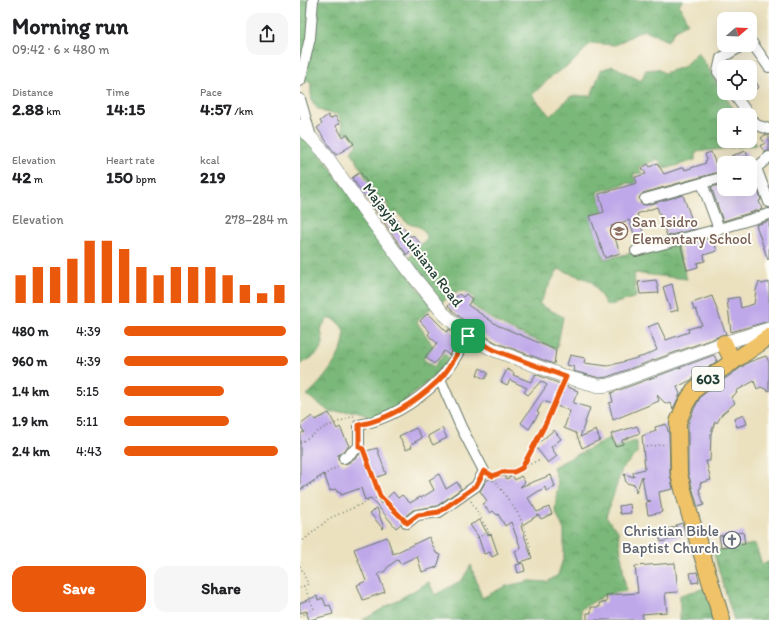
<!DOCTYPE html>
<html lang="en">
<head>
<meta charset="utf-8">
<style>
  :root { --surface:#fff; --page:#f6f6f6; --text:#202124; --muted:#757577; --accent:#ea580c }
  body { margin:0; font-family:Itim,sans-serif; background:var(--page); color:var(--text); height:100vh; display:flex; flex-direction:column; font-size:15px; white-space:nowrap }
  * { box-sizing:border-box; margin:0 }
  p { font-size:13px; color:var(--muted) }
  .icon { flex:none; width:22px; height:22px; fill:none; stroke:currentColor; stroke-width:2; stroke-linecap:round; stroke-linejoin:round }
  .map { position:relative; flex:1; overflow:hidden }
  .details { display:flex; flex-direction:column; background:var(--surface); width:300px }
  .details>* { flex:none }
  .needle { width:26px; rotate:71deg }
  .tools { position:absolute; left:417px; top:12px; display:grid; gap:8px }
  .tools a { display:grid; place-items:center; width:40px; height:40px; border-radius:8px; background:var(--surface); box-shadow:0 4px 16px #0002; font-size:20px }
  .pin { position:absolute; display:grid; place-items:center; width:34px; height:34px; color:#fff; margin:-17px; border-radius:8px; box-shadow:0 2px 6px #0006 }
  .round { display:grid; place-items:center; flex:none; width:42px; height:42px; border-radius:12px; background:var(--page) }
  .headline { display:flex; align-items:center; justify-content:space-between; height:68px; padding:0 12px }
  h1 { font-size:22px; font-weight:700; line-height:30px }
  .stats { display:grid; grid-template-columns:repeat(3,1fr); gap:6px; height:68px; padding:4px 12px }
  .stats div { display:grid; align-content:center }
  .stats b { font-size:17px; font-weight:700 }
  .stats small { font-size:11px; font-weight:400 }
  .stats p { font-size:11px }
  .chart { height:112px; padding:8px 12px }
  .chart p { display:flex; justify-content:space-between }
  .chart svg { width:100%; height:72px; margin-top:4px; stroke:var(--accent); stroke-width:6 }
  .action { display:flex; gap:8px; margin-top:auto; padding:8px 12px }
  .action a { flex:1; height:46px; border-radius:12px; background:var(--accent); color:#fff; font-size:16px; font-weight:700; line-height:46px; text-align:center }
  .action a+a { background:var(--page); color:var(--text) }
  ul { padding:0 12px; list-style:none; font-size:13px }
  li { display:grid; grid-template-columns:64px 48px 1fr; align-items:center; height:30px }
  li i { height:10px; border-radius:5px; background:var(--accent) }
  main { display:flex; flex:1; min-height:0 }
  .map>svg:first-child { display:block }
  .forest { fill:url(#forest-crowns); stroke:#4c7a56 }
  .building { fill:#bfa8e9 }
  .lines { fill:none; stroke-linecap:round; stroke-linejoin:round }
  .minor-casing { stroke:#667665; stroke-width:12 }
  .tertiary-casing { stroke:#667665; stroke-width:14 }
  .primary-casing { stroke:#667665; stroke-width:18 }
  .path { stroke:#667665; stroke-width:1.5; stroke-dasharray:1 3; stroke-linecap:butt }
  .minor { stroke:#fff; stroke-width:10 }
  .tertiary { stroke:#fff; stroke-width:13 }
  .primary { stroke:#f0c369; stroke-width:16 }
  .route-casing { stroke:#fff; stroke-width:8 }
  .route { stroke:#ea580c; stroke-width:5 }
  .labels { text-anchor:middle; stroke-width:4; stroke-linejoin:round; paint-order:stroke }
  .shield { fill:#fdfcf7; stroke:#62766e; stroke-width:1 }
  .shield-label { font-size:14px; font-weight:bold; fill:#1f3d34 }
  .education-label { font-size:15px; fill:#785e54; stroke:#fdfcf7; text-anchor:start }
  .street-label { font-size:15px; fill:#1f3d34; stroke:#fdfcf7 }
  .worship-label { font-size:15px; fill:#5b616d; stroke:#fdfcf7; text-anchor:end }
</style>
</head>
<body>
<main>
<section class="details">
<div class="headline"><div><h1>Morning run</h1><p>09:42 · 6 × 480 m</p></div><a class="round"><svg class="icon" aria-label="share" viewBox="0 0 24 24"><path d="M12 15V3M7 8l5-5 5 5M5 13v7h14v-7"/></svg></a></div>
<div class="stats">
<div><p>Distance</p><b>2.88<small> km</small></b></div>
<div><p>Time</p><b>14:15</b></div>
<div><p>Pace</p><b>4:57<small> /km</small></b></div>
</div>
<div class="stats">
<div><p>Elevation</p><b>42<small> m</small></b></div>
<div><p>Heart rate</p><b>150<small> bpm</small></b></div>
<div><p>kcal</p><b>219</b></div>
</div>
<div class="chart"><p><span>Elevation</span>278–284 m</p>
<svg viewBox="0 0 160 44" preserveAspectRatio="none"><path d="M5 44V27M15 44V22M25 44V22M35 44V17M45 44V6M55 44V6M65 44V11M75 44V22M85 44V27M95 44V22M105 44V22M115 44V22M125 44V27M135 44V33M145 44V38M155 44V33"/></svg>
</div>
<ul>
<li><b>480 m</b>4:39<i style="width:99%"></i></li>
<li><b>960 m</b>4:39<i style="width:100%"></i></li>
<li><b>1.4 km</b>5:15<i style="width:61%"></i></li>
<li><b>1.9 km</b>5:11<i style="width:64%"></i></li>
<li><b>2.4 km</b>4:43<i style="width:94%"></i></li>
</ul>
<div class="action"><a>Save</a><a>Share</a></div>
</section>
<div class="map">
<svg width="469" height="620" viewBox="0 0 469 620">
  <defs>
    <pattern id="forest-crowns" width="20" height="18" patternUnits="userSpaceOnUse"><rect width="20" height="18" fill="#7ab879"/><path d="M2 6a3 3 0 1 1 6 0M12 15a3 3 0 1 1 6 0" fill="none" stroke="#639764"/></pattern>
  </defs>
  <rect width="100%" height="100%" fill="#fdfcf7"/>
  <filter id="ink" filterUnits="userSpaceOnUse"><feTurbulence type="fractalNoise" baseFrequency=".025" numOctaves="2"/><feDisplacementMap in="SourceGraphic" scale="8" xChannelSelector="R" yChannelSelector="G"/><feConvolveMatrix kernelMatrix="1 2 1 2 8 2 1 2 1" color-interpolation-filters="sRGB"/></filter>
  <filter id="wash" filterUnits="userSpaceOnUse"><feTurbulence type="fractalNoise" baseFrequency=".012" numOctaves="4" result="noise"/><feDisplacementMap in="SourceGraphic" scale="16" xChannelSelector="R" yChannelSelector="G"/><feGaussianBlur stdDeviation="0.9" result="paint"/><feColorMatrix in="noise" values="0 0 0 0 0 0 0 0 0 0 0 0 0 0 0 0 0 1.4 0 .05"/><feComposite in="paint" operator="in"/></filter>
  <g filter="url(#wash)">
    <rect width="100%" height="100%" fill="#ebe1bf"/>
    <path class="forest" d="M0,0h383l-4,5 9,18 -13,7 -7,11 -25,-11 -28,15 -24,-2 -19,20 -19,12 -21,20 18,21 21,-20h20l10,-26 12,-4 28,15 5,-11 12,-1 6,4 19,-6 15,-15 39,63h-13v26h26v-6l6,10 -60,7 -1,8 -30,9 -7,-10 -20,8 4,6 -9,1 3,10 -8,-1 -31,9 6,19 -13,5 14,43 72,-16 11,36 -53,-6 2,24 -29,9 -15,-25 -34,-12 -19,35 24,13 -6,32c-33,-15 -58,-21 -86,-45l3,-6 -8,-7 -11,1 -16,13 -33,-44 22,-24 -8,-10 -13,-4 -11,-11 -5,5 -4,-3 2,-2 -2,-8 -5,-7h-5l-26,-46 6,-8 -8,-10 -6,1 -1,-11 -5,-9c-24,-1 -27,-11 -26,-33l-11,1z
      M0,133l14,12 118,162 -15,15 16,24 -10,13 11,8 10,-13 6,5 -20,21 -33,28 -27,10 -13,-7 -27,1 -23,-17c14,-11 40,-44 37,-63 -1,-6 -7,-10 -12,-14l-4,1c-10,10 -6,12 -5,23 0,11 -15,18 -23,22z
      M310,438l4,10 23,-8v13l-15,16 -16,48 12,14 8,60 -21,4 -24,14 1,11h-219l66,-38 6,13 27,-15 9,-15 11,33 24,-12 24,-5 17,1 11,-7 6,-19v-26l-9,-20 3,-26 -5,-17z
      M455,544l7,20 7,-2v58h-35l-21,-69z
      M413,586l10,34h-43v-25z"/>
    <g id="blocks">
      <path class="building" d="M450,73l9,14 -9,5z
        M28,115l2,4 5,-3 5,7 -4,3 7,11 4,-3 7,10 -18,11 -19,-27 5,-4 -2,-3z
        M465,135h4v16l-4,1 -5,-6 5,-3 -4,-5z
        M446,151l4,12h-16l-3,-7z
        M411,152l8,20 -76,21 -4,5 2,6 5,1 37,-10 12,34 -28,7 -10,-29 -20,7 9,26 -9,2 -8,-22 -18,6 9,27 -15,5 -15,-42 14,-4 -5,-18 38,-11 -2,-6 11,-3 -4,-6 6,-4 2,3 7,-4 7,11 20,-7 1,3 21,-7 -1,-2 2,-1 -2,-6z
        M60,172l11,16 -1,2 7,11 4,-3 4,5 -2,2 10,15 2,-2 16,19 2,-2 7,8 -13,12 -55,-77z
        M424,184v5h18l2,5 14,-4 3,10 -2,1 3,8 -39,12 -12,-34z
        M469,221v38l-1,1 -12,-35z
        M413,237l4,14 -13,4 1,6 -8,2 1,4 -11,3 -6,-24z
        M356,280l3,13 -19,1 -2,-12z
        M459,282l3,2 7,-2v39l-38,11 -4,-33 12,-2 2,11 13,-4 2,-14z
        M372,284l6,26 -7,2 -8,-25z
        M159,294l4,3 3,-3 6,5 -4,6 29,20 59,25 -2,14 -57,-21 -24,-14 -25,-23z
        M412,296l14,38 -119,43 -7,1 -27,-7 1,-4 -7,-2 3,-10 15,3 -1,5 24,3 36,-10 13,-6 -9,-23 10,-4 8,17 23,-8 -1,-3 14,-4 -6,-16 -2,1 -2,-7z
        M128,313l19,19 2,-3 10,9 -10,17 -5,-4 -10,13 -9,-7 12,-14 -6,-5 -3,-4 2,-2 -10,-11z
        M414,355l3,6 -26,19 -14,7 3,7 -7,15 -2,-6 -5,1 -9,-9 2,6 -46,19 -4,-17 4,-1 -2,-9z
        M466,356l3,6v29l-8,-4 -4,2 -3,-8 -18,10 1,2 -6,4 4,6 -13,11 -5,9 -2,-2 -4,13 -1,27h-4l5,19 -11,3 1,5 -2,1 5,16 -6,2 -10,-34v-49l6,-15 7,-13 15,-11 33,-23z
        M180,368l8,5 -3,6 -8,-4z
        M207,369l7,4 -1,2 18,7 4,-6v-2l43,17 -5,12 17,5 -10,29 16,-7 4,10 -18,8 -6,-15 -12,-5 6,-17 -27,-10 -6,11 2,1 -10,16 -8,-6 26,-38 -6,-4 -13,14 -4,-3 3,-4 -17,-8 -3,5 -6,-3z
        M29,413l8,16 3,-2 9,19 -11,9v4l3,5 7,-1 15,-11 14,-4 9,26 -14,5 9,25 12,-12 5,6 4,-3 8,8 10,-6 1,1 13,-8 -5,-10 10,-6 7,15 11,-7 4,7 -24,17 -24,4 -10,8 -2,6 -5,4 -25,-30 -6,2 -4,-12 -20,7 -1,-3h-3l-1,-3 -6,2 -6,-17 -24,16v-56l4,-2 -4,-7 12,-9 3,4z
        M444,415l3,9 -10,3 -3,-8z
        M366,424l3,10 1,40 3,15 -14,3 3,20 -14,3 -2,-13 5,-1 -5,-1 -4,-24 -6,17 -1,-8 -9,-2 -2,-9 10,3 -1,-5 12,-3 -3,-33 14,-5 -1,-4z
        M337,426l3,7 -18,7 1,4 -8,2 -4,-12z
        M116,428l6,10 -11,6 1,3 -6,3 -7,-14z
        M142,428l5,10 -14,7 -5,-9z
        M254,430l7,9 -10,8 6,9 -9,7 -13,-17z
        M201,475l1,2 2,-2 3,4 5,-4 3,5 6,-4 4,6 -5,5 31,-12 4,12 -9,4 -1,-4 -17,11 9,14 12,-5 3,7 -11,5 -3,-4 -17,11 11,32 -13,5 -4,-12 6,-2 -10,-27 -6,4 -7,-12 -1,1 -4,-4 -3,2 -7,-9 4,-3 -7,-10 6,-10 5,-3 2,3z
        M330,504l1,9 -11,1 -1,-8z
        M77,508l7,20 -1,1 -13,-16z
        M180,520l8,15 3,-1 7,20 -6,3 -2,-5 -6,2 -6,-18 -8,-11z
        M382,523l4,12 -25,7 -3,-11 18,-4v-2z
        M443,532l2,12 -24,3 -2,-11z
        M87,537l6,17 36,-17 7,16 5,2 -4,12 -15,5 -5,-16 -17,8 -2,-5 -10,8 -4,5 -6,2 7,18 -22,8 -6,-15 9,-4 -12,-32z
        M223,563l2,8 -7,2 -2,-8z
        M375,563l3,29 -13,1 2,19 -25,2 1,6h-56v-7h4v-6h9l-1,-4 8,-1 -1,-7 32,-2 -3,-27z
        M397,572l2,10 -7,1 -2,-10z
        M17,596l1,4 5,-2 3,8 4,-1 3,9 -24,6 -3,-9 -6,2v-10z"/>
    </g>
  </g>
  <g filter="url(#ink)">
    <use href="#blocks" fill-opacity="0" stroke="#667665" stroke-width="1"/>
    <g class="lines">
      <defs>
        <path id="minor" d="M450,44l2,-1 17,24
          M424,80l-6,-8 3,-14 23,-13
          M0,81l10,-43 3,-38
          M433,93l16,22
          M0,99l11,38
          M450,116l6,9 13,4
          M456,168l13,34
          M450,170l6,-2 13,-11
          M402,183l17,46
          M345,199l79,-22
          M336,251l83,-22 50,-15
          M44,458l15,-11v-22c31,-6 57,-23 80,-45 12,-12 20,-30 29,-44
          M107,523l10,-8 22,-3 37,-26 8,-15 -23,-44 -21,-48"/>
        <path id="tertiary" d="M0,126l23,25 43,62 44,59 33,41 25,23 26,14 72,27 33,9 10,-1 115,-42 45,-14"/>
        <path id="primary" d="M424,343l9,19
          M422,620l-33,-108 -10,-38 -1,-52 7,-17 9,-15 16,-13 59,-40"/>
      </defs>
      <use href="#minor" class="minor-casing"/>
      <use href="#tertiary" class="tertiary-casing"/>
      <use href="#primary" class="primary-casing"/>
      <path class="path" d="M0,443l25,-16 29,-11
        M346,447l20,-3
        M65,455l15,41 20,20
        M222,468l24,-45 16,-37
        M192,476l27,39 12,33
        M193,476l9,-4h12l27,-13
        M0,491l38,-25
        M171,501l18,31 -12,6
        M0,543l30,-25 50,-22
        M0,566l8,18 -8,4
        M0,616l14,-7 -10,-23"/>
      <use href="#minor" class="minor"/>
      <use href="#tertiary" class="tertiary"/>
      <use href="#primary" class="primary"/>
    </g>
  </g>
  <g class="lines" filter="url(#ink)">
    <defs>
      <path id="route" d="M168,336l26,14 72,27 -20,46 -24,45 -8,4h-12l-9,4 -9,-5 -8,15 -37,26 -21,3 -11,8 -27,-27 -17,-47 -4,-2v-22c31,-6 57,-23 80,-45 12,-12 20,-30 29,-44z"/>
    </defs>
    <use href="#route" class="route-casing"/>
    <use href="#route" class="route"/>
  </g>
  <defs>
    <symbol id="school-ring" viewBox="-11 -11 22 22"><circle r="9.5" fill="#fdfcf7" stroke="#8d6e63" stroke-width="1.5"/><path d="M0-5L7-2L0 1L-7-2ZM-4 1L0 2.5L4 1V4Q0 6-4 4Z" fill="#8d6e63"/></symbol>
    <symbol id="church-ring" viewBox="-11 -11 22 22"><circle r="9.5" fill="#fdfcf7" stroke="#6b7280" stroke-width="1.5"/><path d="M-1.2-6h2.4v3.5h3.3v2.4h-3.3V6h-2.4V-.1h-3.3v-2.4h3.3Z" fill="#6b7280"/></symbol>
  </defs>
  <g fill-rule="evenodd">
    <use href="#school-ring" x="309" y="221" width="20" height="20"/>
    <use href="#church-ring" x="422" y="530" width="20" height="20"/>
  </g>
  <g class="labels">
    <rect class="shield" x="392" y="367" width="32" height="24" rx="3"/>
    <g class="shield-label">
      <text x="408" y="384">603</text>
    </g>
    <g class="education-label">
      <text x="332" y="227">San Isidro<tspan x="332" dy="17">Elementary School</tspan></text>
    </g>
    <g class="street-label">
      <text transform="translate(113 245) rotate(52)" y="5">Majayjay-Luisiana Road</text>
    </g>
    <g class="worship-label">
      <text x="419" y="536">Christian Bible<tspan x="419" dy="17">Baptist Church</tspan></text>
    </g>
  </g>
</svg>
<div class="tools">
<a><svg class="needle" viewBox="-14 -14 28 28"><path d="M0-13l5 13h-10z" fill="#e53935"/><path d="M0 13l5-13h-10z" fill="#757577"/></svg></a>
<a><svg class="icon" aria-label="locate" viewBox="0 0 24 24"><circle cx="12" cy="12" r="6"/><path d="M12 2v4M12 18v4M2 12h4M18 12h4"/></svg></a>
<a>+</a>
<a>−</a>
</div>
<div class="pin" style="left:168px;top:336px;background:#1e9e55"><svg class="icon" aria-label="arrive" viewBox="0 0 24 24"><path d="M6 21V4h12l-3 4 3 4H6"/></svg></div>
</div>
</main>
</body>
</html>
